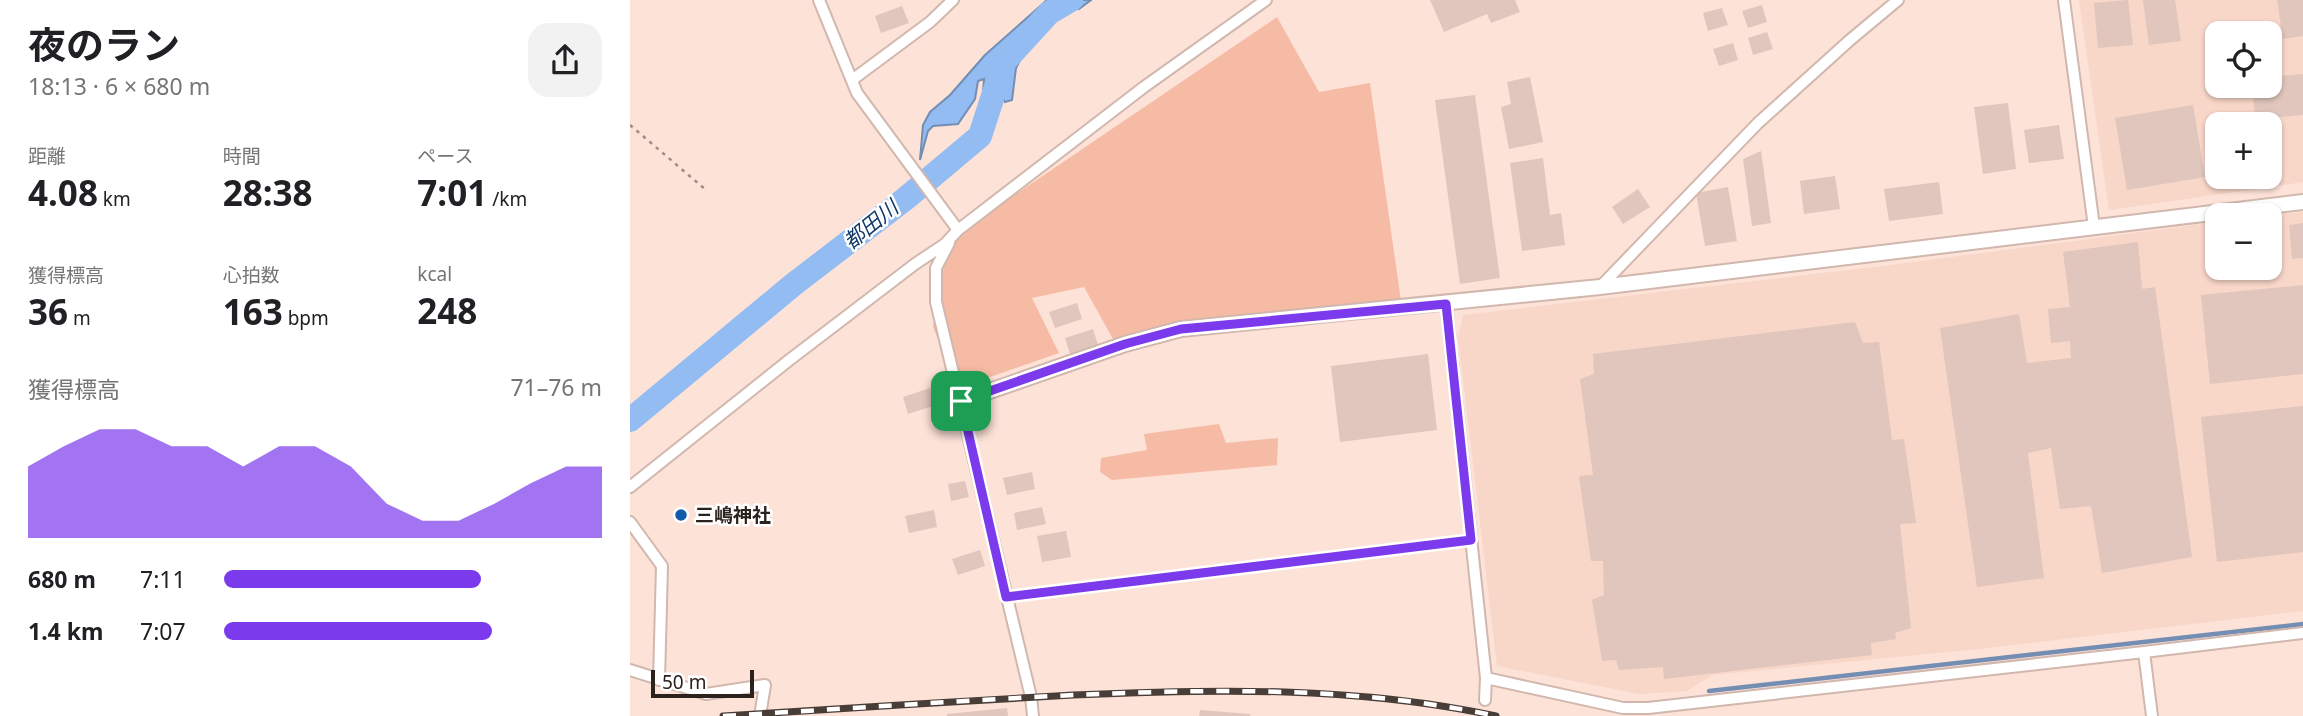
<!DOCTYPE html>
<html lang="ja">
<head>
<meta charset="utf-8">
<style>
  :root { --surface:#fff; --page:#f2f2f2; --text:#202124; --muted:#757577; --accent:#7c3aed }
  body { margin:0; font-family:"Noto Sans","Noto Sans JP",sans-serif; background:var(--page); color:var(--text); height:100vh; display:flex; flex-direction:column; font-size:26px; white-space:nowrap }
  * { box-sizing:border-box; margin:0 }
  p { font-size:23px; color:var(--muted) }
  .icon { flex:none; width:38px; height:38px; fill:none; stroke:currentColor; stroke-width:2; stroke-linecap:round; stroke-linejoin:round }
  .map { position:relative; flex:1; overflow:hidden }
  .sheet { display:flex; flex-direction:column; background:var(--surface); width:630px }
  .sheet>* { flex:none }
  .buttons { position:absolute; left:1575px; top:21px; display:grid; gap:14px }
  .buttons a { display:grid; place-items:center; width:77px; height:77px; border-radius:14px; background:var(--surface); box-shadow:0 2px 5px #0004; font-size:35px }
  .scale { position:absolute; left:21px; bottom:18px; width:103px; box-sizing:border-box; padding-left:7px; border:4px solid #2b211d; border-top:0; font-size:19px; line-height:24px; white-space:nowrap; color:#2b211d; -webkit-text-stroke:5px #fff; paint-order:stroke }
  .pin { position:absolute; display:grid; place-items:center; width:60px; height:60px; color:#fff; margin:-30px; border-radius:14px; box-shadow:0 4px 10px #0006 }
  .round { display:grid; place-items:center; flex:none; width:74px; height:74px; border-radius:21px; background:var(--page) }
  .headline { display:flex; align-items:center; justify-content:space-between; height:119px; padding:0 28px }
  h1 { font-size:38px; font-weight:700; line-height:52px }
  .stats { display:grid; grid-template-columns:repeat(3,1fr); gap:10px; height:119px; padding:7px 28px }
  .stats div { display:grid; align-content:center }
  .stats b { font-size:35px; font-weight:700 }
  .stats small { font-size:19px; font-weight:400 }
  .stats p { font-size:19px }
  .chart { height:196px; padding:14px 28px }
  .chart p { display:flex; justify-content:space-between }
  .chart svg { width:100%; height:126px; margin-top:7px; fill:var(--accent); opacity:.7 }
  ul { padding:0 28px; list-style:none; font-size:23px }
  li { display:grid; grid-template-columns:112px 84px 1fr; align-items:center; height:52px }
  li i { height:18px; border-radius:9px; background:var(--accent) }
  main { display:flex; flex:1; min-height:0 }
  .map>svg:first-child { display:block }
  .built { fill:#f8d6c8; fill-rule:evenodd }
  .green { fill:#f6bba4 }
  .water { fill:#92bcf2; stroke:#738eb2; stroke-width:2 }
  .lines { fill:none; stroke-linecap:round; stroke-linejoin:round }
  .stream { stroke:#738eb2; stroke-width:4.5 }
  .river { stroke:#92bcf2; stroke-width:24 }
  .building { fill:#e0c6bc }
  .minor-casing { stroke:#d1b7ad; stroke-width:14 }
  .tertiary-casing { stroke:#d1b7ad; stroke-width:18 }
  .path { stroke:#9f8c84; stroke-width:2.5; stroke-dasharray:3.5 5; stroke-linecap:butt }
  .minor { stroke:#fff; stroke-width:10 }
  .tertiary { stroke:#fff; stroke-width:14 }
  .rail-casing { stroke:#493d38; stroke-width:7 }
  .rail { stroke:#fff; stroke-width:4.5; stroke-dasharray:13; stroke-linecap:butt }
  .route-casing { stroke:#fff; stroke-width:14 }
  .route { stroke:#7c3aed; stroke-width:9 }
  .poi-dot { fill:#135bab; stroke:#fff; stroke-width:2.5 }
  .labels { text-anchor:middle; stroke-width:5; stroke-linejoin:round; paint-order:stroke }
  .poi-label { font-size:19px; font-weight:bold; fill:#2b211d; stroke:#fff; text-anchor:start }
  .water-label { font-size:21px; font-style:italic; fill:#103969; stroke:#fff }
</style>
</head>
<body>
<main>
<section class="sheet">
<div class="headline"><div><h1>夜のラン</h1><p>18:13 · 6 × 680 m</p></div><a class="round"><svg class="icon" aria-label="share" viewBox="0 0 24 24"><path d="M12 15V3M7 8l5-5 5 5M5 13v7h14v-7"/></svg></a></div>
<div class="stats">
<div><p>距離</p><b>4.08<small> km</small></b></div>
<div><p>時間</p><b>28:38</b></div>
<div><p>ペース</p><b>7:01<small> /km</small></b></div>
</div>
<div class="stats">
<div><p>獲得標高</p><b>36<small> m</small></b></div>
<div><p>心拍数</p><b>163<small> bpm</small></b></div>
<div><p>kcal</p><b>248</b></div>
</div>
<div class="chart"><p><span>獲得標高</span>71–76 m</p>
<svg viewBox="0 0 160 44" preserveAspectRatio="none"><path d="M0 44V19L10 12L20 6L30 6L40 12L50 12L60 19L70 12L80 12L90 19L100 32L110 38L120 38L130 32L140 25L150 19L160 19V44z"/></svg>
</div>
<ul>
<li><b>680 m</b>7:11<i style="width:68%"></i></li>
<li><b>1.4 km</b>7:07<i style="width:71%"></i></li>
</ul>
</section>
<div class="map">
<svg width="1673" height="716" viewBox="0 0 1673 716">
  <rect width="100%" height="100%" fill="#fde2d8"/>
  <path class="built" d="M1449,0h224v182l-194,28zM1587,33h53v53h-53zM1587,124h53v53h-53z
    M1673,212v399l-324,38 -267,26 -25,16 -48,3 -142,-28 -39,-329 5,-22 428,-50 326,-43v46h53v-52z"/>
  <path class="green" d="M647,17l42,75 51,-9 31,218 -288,38 -29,-52 -52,11 27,55 -101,35 -25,-61 8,-50 13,-41z
    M589,424l7,19 52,-5 -1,27 -165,15 -12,-8 1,-14 46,-8 -3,-16z"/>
  <path class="water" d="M417,0h44l-12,9 -3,-5c-22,2 -41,24 -57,37l10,2 -13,25 -4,32 -7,2 -2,-3 2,-23 -17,10 -5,7 1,-14 -6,2 -3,18 -17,25 -25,2 -5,5 -8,29 3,-35 7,-13 20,-17 35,-40z"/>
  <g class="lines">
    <path class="stream" d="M1079,691l594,-67"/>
    <path class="river" d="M0,420l164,-136 111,-85 75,-63 24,-74 45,-49 22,-13"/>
  </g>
  <path class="building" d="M800,0h85l5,12 -29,11 -4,-9 -43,18z
    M1498,0l5,45 -35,3 -4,-45z
    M1513,0h32l6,41 -32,4z
    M1647,0h26v36l-20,3z
    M1132,5l5,17 -19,6 -6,-17z
    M272,6l7,17 -28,10 -6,-17z
    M1092,8l6,17 -20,6 -5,-18z
    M1137,32l6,17 -20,6 -5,-17z
    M1103,43l5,17 -19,6 -6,-17z
    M1673,74v41l-48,4 -3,-33h18v-9z
    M900,77l13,65 -34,7 -8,-42 10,-3 -4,-22z
    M845,95l25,183 -40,6 -25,-184z
    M1378,103l8,66 -33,5 -9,-67z
    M1563,105l12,72 -78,13 -12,-72z
    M1429,125l5,34 -35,4 -5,-33z
    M1131,151l10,72 -19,3 -9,-67z
    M913,158l7,57 11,-2 4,32 -43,6 -12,-88z
    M1205,176l5,33 -36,5 -4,-33z
    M1309,182l4,32 -54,7 -5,-32z
    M1098,187l9,54 -32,5 -9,-53z
    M1008,189l12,18 -27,17 -11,-17z
    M1673,223v35l-11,1 -3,-34z
    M1581,235h6v34h-3z
    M1508,242l4,47 13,-2 37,270 -90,16 -11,-67 -31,3 -9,-61 -23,5 16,125 -67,9 -37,-259 79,-14 8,49 44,-5 -1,-17 -19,2 -3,-34 22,-2 -7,-55z
    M1673,285v89l-93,10 -9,-89z
    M447,303l5,16 -27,9 -6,-16z
    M1225,322l8,21 16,-1 13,98 12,-1 12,84 -16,1 11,104 -16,5 1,6 -25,4 1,12 -208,24 -1,-12 -44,3 -3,-10 -14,1 -10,-61 12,-5 -1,-34h-12l-12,-85 14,-1 -13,-96 14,-5 -1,-20z
    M463,329l5,16 -28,9 -5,-16z
    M798,354l9,76 -97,12 -9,-76z
    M300,388l6,17 -28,9 -5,-17z
    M1673,406v146l-86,10 -16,-145z
    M402,472l3,17 -28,6 -4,-17z
    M335,481l4,16 -18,4 -3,-17z
    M412,507l4,17 -29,6 -3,-17z
    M304,510l3,17 -28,6 -4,-17z
    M436,531l5,26 -29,5 -5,-26z
    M350,550l5,16 -27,9 -6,-16z
    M377,708l1,8h-61v-2z
    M570,710l50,4v2h-51z"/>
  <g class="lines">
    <defs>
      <path id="minor" d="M189,0l38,93 101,137
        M1434,0l30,227
        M222,80l78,-58 23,-22
        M319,243l-13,25v34l95,395 2,19
        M970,287l158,-164 92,-83 48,-40
        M816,304l40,374 -1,22
        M0,487l158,-126 127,-97 30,-20 13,-14 186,-143 122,-87
        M0,522l32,44 -3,114
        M1514,652l159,-19
        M0,670l76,24 59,-9 -5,31
        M856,678l137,30h25l496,-56 8,64"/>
      <path id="tertiary" d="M331,401l164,-57 56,-15 419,-42 703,-85"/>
    </defs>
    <use href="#minor" class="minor-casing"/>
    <use href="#tertiary" class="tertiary-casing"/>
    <path class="path" d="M0,125l76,65
      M389,595l442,-54"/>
    <use href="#minor" class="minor"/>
    <use href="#tertiary" class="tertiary"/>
    <defs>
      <path id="rail" d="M93,716c117,-7 233,-15 350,-21 140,-6 284,-9 423,21"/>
    </defs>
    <use href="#rail" class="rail-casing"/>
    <use href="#rail" class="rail"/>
  </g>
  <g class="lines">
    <defs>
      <path id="route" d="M816,304l25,236 -465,57 -45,-196 164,-57 56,-15z"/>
    </defs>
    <use href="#route" class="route-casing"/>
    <use href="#route" class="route"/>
  </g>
  <circle class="poi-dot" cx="51" cy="515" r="7"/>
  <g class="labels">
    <g class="poi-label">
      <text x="65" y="522">三嶋神社</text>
    </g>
    <g class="water-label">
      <text transform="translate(241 225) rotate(-39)" y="7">都田川</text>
    </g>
  </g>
</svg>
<div class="buttons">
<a><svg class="icon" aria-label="locate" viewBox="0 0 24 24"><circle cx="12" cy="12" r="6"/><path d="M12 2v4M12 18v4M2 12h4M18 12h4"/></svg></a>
<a>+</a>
<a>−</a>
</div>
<div class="scale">50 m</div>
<div class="pin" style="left:331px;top:401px;background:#1e9e55"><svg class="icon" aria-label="arrive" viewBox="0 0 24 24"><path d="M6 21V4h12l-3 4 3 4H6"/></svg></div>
</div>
</main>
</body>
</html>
